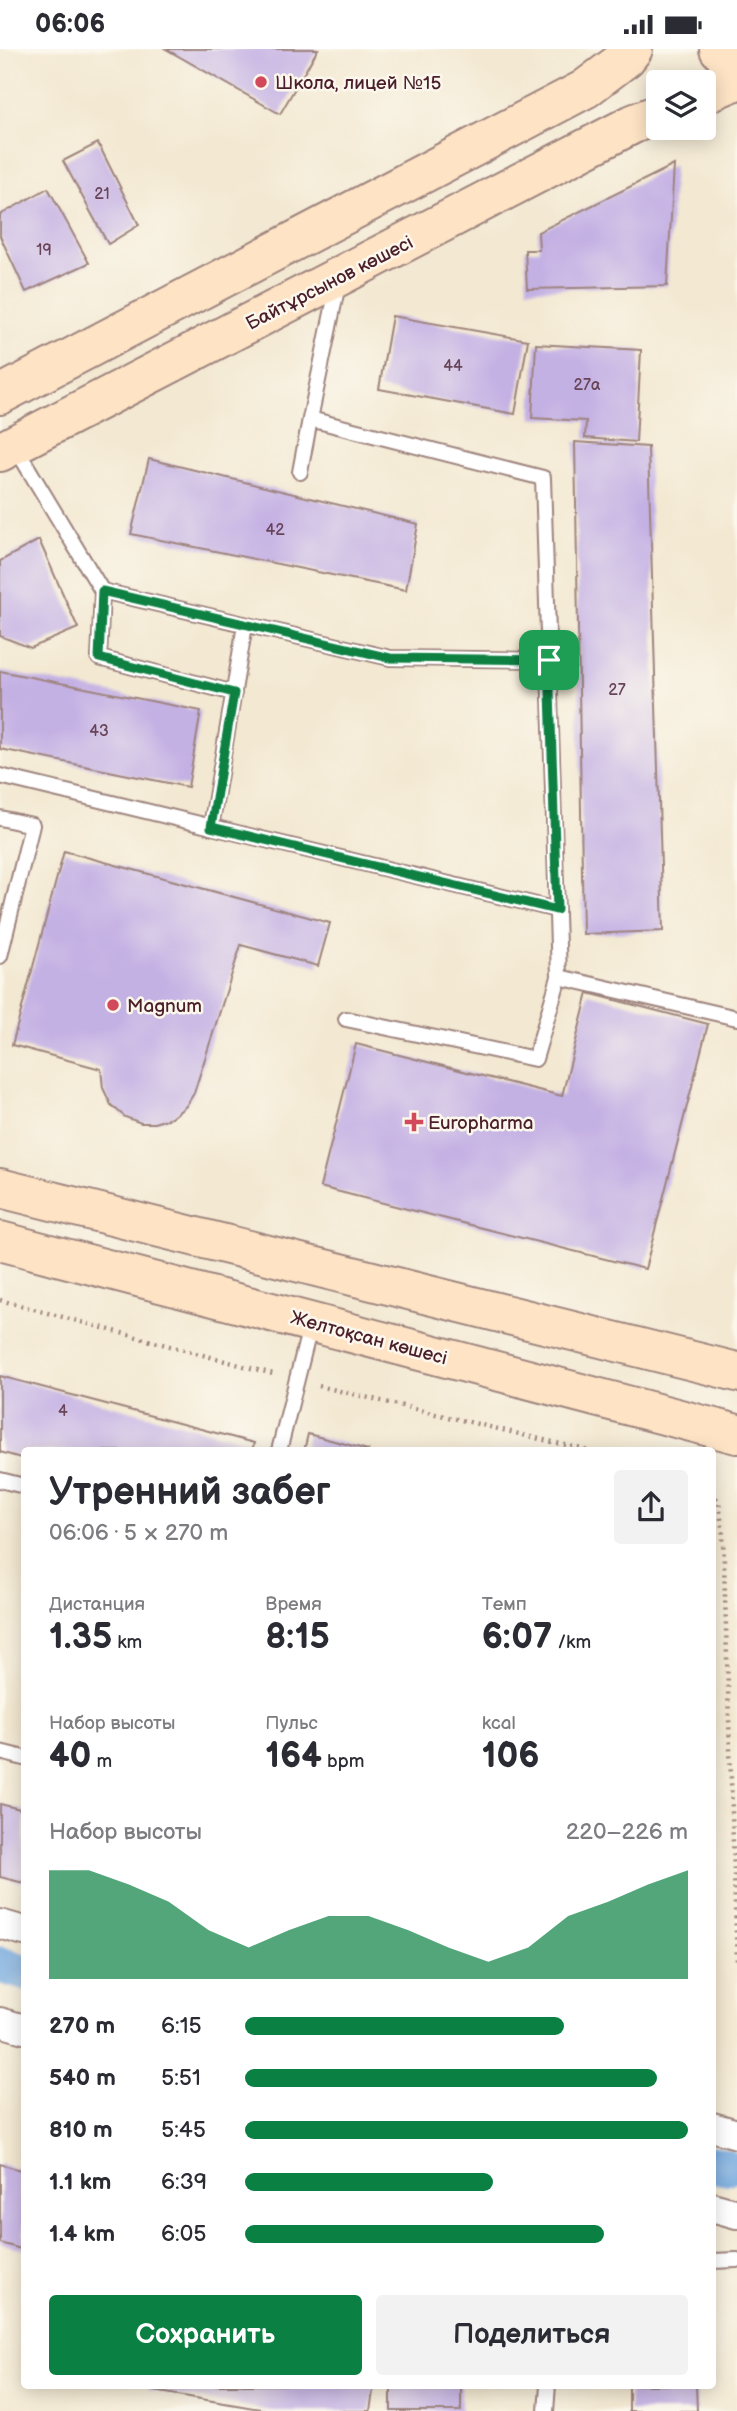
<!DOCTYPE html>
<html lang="ru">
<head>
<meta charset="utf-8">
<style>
  :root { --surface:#fff; --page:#f2f2f3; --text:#2b2b33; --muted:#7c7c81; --accent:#0b8043 }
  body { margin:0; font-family:"Balsamiq Sans",sans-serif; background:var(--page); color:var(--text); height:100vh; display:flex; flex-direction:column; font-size:26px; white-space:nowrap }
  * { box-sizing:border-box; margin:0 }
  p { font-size:23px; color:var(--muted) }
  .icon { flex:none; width:38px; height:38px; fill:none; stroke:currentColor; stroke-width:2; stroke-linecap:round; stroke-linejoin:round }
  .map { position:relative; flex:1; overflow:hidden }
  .sheet { position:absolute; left:21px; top:1398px; width:695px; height:942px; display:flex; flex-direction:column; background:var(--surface); border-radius:7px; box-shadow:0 4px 18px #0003 }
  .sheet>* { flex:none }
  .controls { position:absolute; left:646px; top:21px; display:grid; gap:14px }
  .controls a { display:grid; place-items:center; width:70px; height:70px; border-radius:7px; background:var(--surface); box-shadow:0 4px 18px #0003; font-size:35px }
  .pin { position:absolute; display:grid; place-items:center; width:60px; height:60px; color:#fff; margin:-30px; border-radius:14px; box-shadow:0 4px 10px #0006 }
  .round { display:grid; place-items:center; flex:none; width:74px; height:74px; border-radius:7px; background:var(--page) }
  .overview { display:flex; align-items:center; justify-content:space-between; height:119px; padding:0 28px }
  h1 { font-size:38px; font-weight:700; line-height:52px }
  .metrics { display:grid; grid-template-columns:repeat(3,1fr); gap:10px; height:119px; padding:7px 28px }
  .metrics div { display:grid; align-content:center }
  .metrics b { font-size:35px; font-weight:700 }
  .metrics small { font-size:19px; font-weight:400 }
  .metrics p { font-size:19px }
  .chart { height:196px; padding:14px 28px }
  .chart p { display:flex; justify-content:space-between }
  .chart svg { width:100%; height:126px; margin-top:7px; fill:var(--accent); opacity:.7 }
  .cta { display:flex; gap:14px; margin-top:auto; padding:14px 28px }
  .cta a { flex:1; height:80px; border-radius:7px; background:var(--accent); color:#fff; font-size:28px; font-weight:700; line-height:80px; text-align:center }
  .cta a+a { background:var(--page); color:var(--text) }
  ul { padding:0 28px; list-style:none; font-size:23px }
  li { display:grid; grid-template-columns:112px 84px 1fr; align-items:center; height:52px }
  li i { height:18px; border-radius:9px; background:var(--accent) }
  .status { display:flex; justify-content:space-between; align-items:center; height:49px; padding:0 35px; background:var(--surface); direction:ltr }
  .status svg { height:19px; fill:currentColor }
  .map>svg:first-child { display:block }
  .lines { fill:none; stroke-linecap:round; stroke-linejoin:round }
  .canal { stroke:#71a7df; stroke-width:37 }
  .building { fill:#c4b1e4 }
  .lane-casing { stroke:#9e847e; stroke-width:18 }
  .street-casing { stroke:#9e847e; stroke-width:32 }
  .secondary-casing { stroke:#9e847e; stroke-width:42 }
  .path { stroke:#9e847e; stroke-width:4.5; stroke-dasharray:2 5; stroke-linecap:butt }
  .lane { stroke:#fff; stroke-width:14 }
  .street { stroke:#fff; stroke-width:28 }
  .secondary { stroke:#fee4c5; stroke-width:38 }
  .route-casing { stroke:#fff; stroke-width:14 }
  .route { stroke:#0b8043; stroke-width:9 }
  .poi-dot { fill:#d1495b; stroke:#fbf7ec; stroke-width:2.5 }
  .labels { text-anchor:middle; stroke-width:5; stroke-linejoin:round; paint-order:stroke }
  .number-label { font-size:16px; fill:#684459 }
  .poi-label { font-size:19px; fill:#4a1f2b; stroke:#fbf7ec; text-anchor:start }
  .street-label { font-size:19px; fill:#4a1f2b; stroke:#fbf7ec }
</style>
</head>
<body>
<div class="status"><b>06:06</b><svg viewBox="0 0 49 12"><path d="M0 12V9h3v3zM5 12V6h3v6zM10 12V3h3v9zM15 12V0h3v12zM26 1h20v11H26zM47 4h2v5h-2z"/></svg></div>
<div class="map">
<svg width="737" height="2362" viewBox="0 0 737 2362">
  <rect width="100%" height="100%" fill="#fbf7ec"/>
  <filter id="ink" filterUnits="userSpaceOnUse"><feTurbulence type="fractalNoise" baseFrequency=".0143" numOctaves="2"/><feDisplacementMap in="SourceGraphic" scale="14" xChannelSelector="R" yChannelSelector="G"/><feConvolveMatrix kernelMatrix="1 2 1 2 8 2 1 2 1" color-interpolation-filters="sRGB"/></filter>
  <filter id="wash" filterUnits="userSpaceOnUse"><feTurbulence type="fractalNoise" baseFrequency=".00686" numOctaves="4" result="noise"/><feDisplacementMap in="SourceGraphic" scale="28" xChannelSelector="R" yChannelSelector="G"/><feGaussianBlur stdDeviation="1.57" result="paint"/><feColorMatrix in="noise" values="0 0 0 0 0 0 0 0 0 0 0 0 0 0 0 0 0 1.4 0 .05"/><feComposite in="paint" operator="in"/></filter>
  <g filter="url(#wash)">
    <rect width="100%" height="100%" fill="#f3e8d1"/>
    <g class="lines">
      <path class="canal" d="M0,1916l24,7
        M712,2115l13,3"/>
    </g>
    <g id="blocks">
      <path class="building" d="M166,0h152l-38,65z
        M98,94l41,82 -31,19 -45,-83z
        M674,116l-7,121 -140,3 -2,-39h14l-1,-18z
        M48,139l41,75 -63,29 -26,-56v-21z
        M392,267l136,24 -13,74 -136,-25z
        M536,295l105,6 -5,92 -51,-4 1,-17 -54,-3z
        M575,393l73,5 15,484 -80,3z
        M149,410l269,65 -12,66 -275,-56z
        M39,491l39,88 -47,20 -31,-12v-75z
        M0,622l201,40 -13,76 -188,-38z
        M64,802l266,72 -12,43 -77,-21 -47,148 -8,13 -15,12 -17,5h-13l-16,-6 -14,-12 -8,-17 -2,-19 -89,-24z
        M588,944l120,31 -63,245 -325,-82 36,-143 206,52z
        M0,1327l254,67 -2,8h-228v8l-24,-7z
        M308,1385l60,16 -1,1h-63z
        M0,1755l24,6v73l-24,-6z
        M0,2115l24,7v79l-24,-7z
        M149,2336h225l-4,26h-98l-124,-21z
        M391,2336h70v26h-70z
        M629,2336h67l1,26h-68z"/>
    </g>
  </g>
  <g filter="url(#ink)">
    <use href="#blocks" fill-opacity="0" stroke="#9e847e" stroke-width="2"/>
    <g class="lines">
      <defs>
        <path id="lane" d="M338,235l-28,135 233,59 16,499 178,41
          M14,396l88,146 288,67 159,2
          M300,423l10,-53
          M102,542l-3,67 135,35
          M0,727l557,134
          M0,769l32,7 -32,131
          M211,778l34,-202
          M346,970l189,40 24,-82
          M279,1402l32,-128
          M0,1431l24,6
          M0,1703l24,6
          M712,2212l25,-1
          M546,2362l2,-26"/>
        <path id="street" d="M0,1875l24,7
          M0,1973l24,7
          M712,2078l25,7
          M712,2158l25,7"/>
        <path id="secondary" d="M719,0l18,19
          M704,45l33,-14
          M0,346l585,-306 41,-31 7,-9
          M0,403l633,-328 25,-10
          M0,1139l737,184
          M0,1192l737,193"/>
      </defs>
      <use href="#lane" class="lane-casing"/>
      <use href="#street" class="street-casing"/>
      <use href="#secondary" class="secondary-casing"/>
      <path class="path" d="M0,1251l273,74
        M319,1337l271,65
        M712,1443l7,10 4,32 14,431"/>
      <use href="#lane" class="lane"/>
      <use href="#street" class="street"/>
      <use href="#secondary" class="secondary"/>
    </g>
  </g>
  <g class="lines" filter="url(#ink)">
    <defs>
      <path id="route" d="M102,542l288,67 159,2 8,250 -346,-83 23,-134 -135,-35z"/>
    </defs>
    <use href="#route" class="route-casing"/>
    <use href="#route" class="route"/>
  </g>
  <g class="poi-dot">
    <circle cx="261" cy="33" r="7"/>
    <circle cx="113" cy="956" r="7"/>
    <path d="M410.5 1062.5h7v7h7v7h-7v7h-7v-7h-7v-7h7z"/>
  </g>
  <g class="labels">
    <g class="number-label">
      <text x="102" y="150">21</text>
      <text x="44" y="206">19</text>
      <text x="453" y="322">44</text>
      <text x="587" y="341">27а</text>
      <text x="275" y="486">42</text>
      <text x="617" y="646">27</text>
      <text x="99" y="687">43</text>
      <text x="63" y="1367">4</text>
    </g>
    <g class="poi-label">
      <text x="275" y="40">Школа, лицей №15</text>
      <text x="127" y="963">Magnum</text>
      <text x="428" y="1080">Europharma</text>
    </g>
    <g class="street-label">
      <text transform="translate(329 233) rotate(-27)" y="7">Байтұрсынов көшесі</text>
      <text transform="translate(369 1288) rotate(15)" y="7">Желтоқсан көшесі</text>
    </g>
  </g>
</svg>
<div class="controls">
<a><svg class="icon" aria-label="layers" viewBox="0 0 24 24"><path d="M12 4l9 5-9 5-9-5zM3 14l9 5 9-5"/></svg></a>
</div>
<div class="pin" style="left:549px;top:611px;background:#1e9e55"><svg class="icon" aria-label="arrive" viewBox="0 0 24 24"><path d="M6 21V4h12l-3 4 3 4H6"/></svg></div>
<section class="sheet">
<div class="overview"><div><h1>Утренний забег</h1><p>06:06 · 5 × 270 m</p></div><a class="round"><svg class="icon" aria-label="share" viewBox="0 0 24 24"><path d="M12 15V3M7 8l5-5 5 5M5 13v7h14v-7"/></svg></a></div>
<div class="metrics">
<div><p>Дистанция</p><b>1.35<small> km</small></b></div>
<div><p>Время</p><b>8:15</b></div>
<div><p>Темп</p><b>6:07<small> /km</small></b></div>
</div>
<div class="metrics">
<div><p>Набор высоты</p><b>40<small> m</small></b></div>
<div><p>Пульс</p><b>164<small> bpm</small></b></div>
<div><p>kcal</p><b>106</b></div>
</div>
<div class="chart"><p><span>Набор высоты</span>220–226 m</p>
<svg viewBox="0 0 160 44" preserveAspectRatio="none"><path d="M0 44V6L10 6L20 11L30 17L40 27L50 33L60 27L70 22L80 22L90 27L100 33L110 38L120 33L130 22L140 17L150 11L160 6V44z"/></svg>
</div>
<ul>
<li><b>270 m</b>6:15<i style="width:72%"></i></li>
<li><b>540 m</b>5:51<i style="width:93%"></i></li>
<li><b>810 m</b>5:45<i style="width:100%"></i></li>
<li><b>1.1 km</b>6:39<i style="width:56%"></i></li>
<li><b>1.4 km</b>6:05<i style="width:81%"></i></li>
</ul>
<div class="cta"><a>Сохранить</a><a>Поделиться</a></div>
</section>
</div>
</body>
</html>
